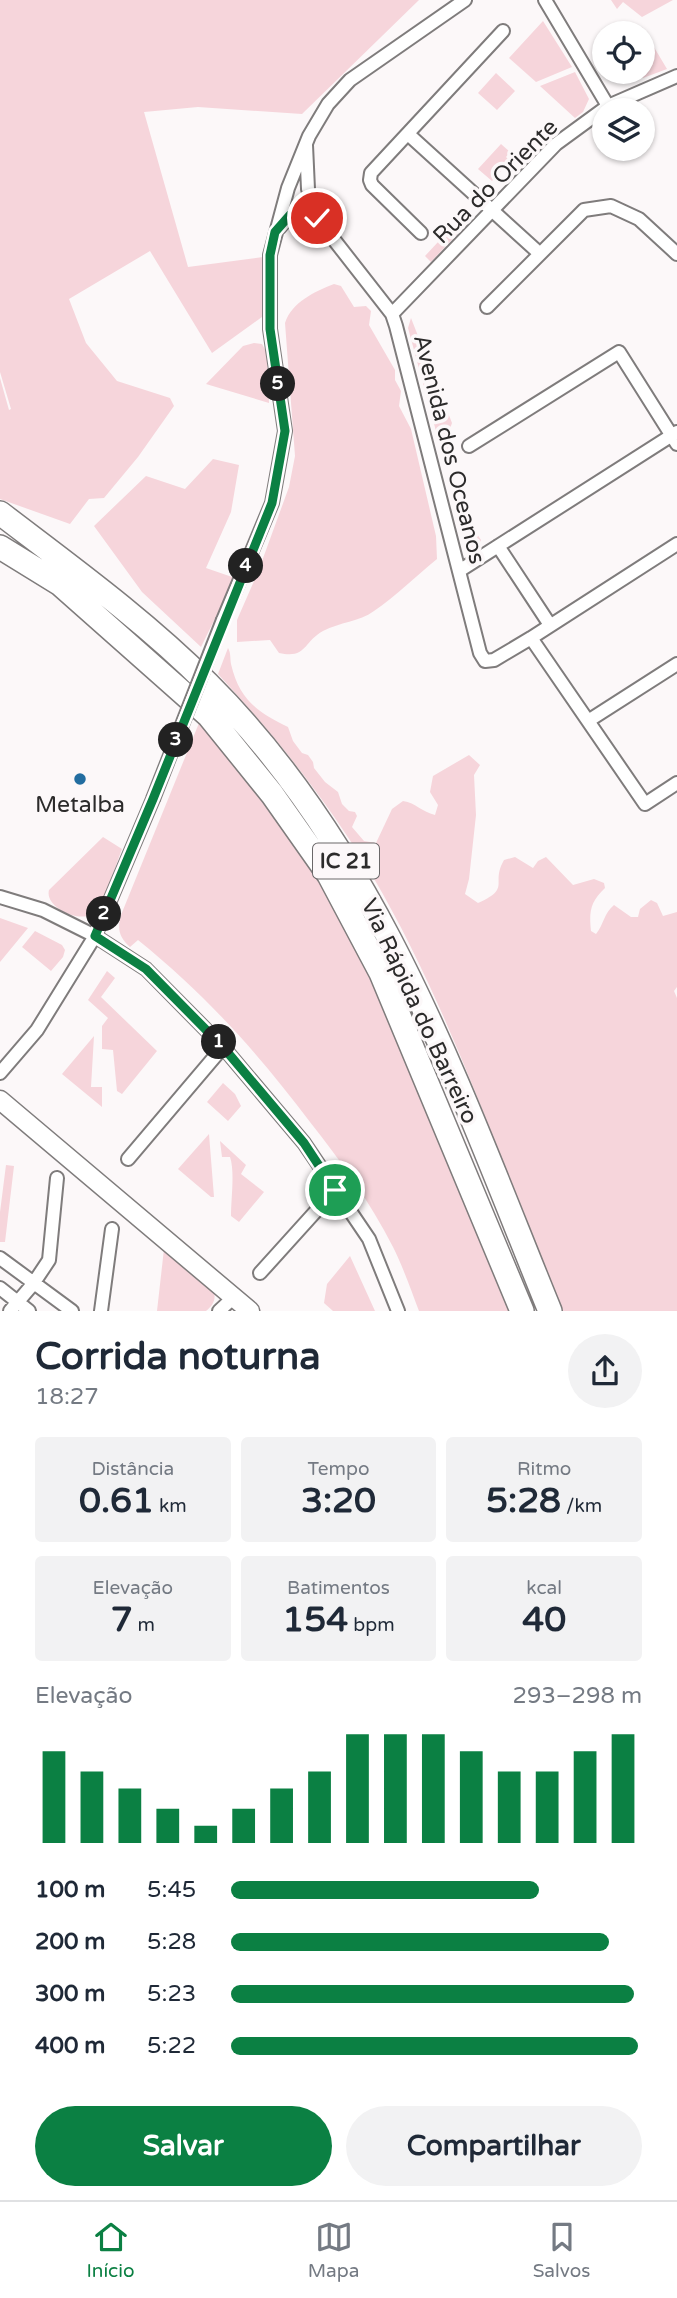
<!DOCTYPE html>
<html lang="pt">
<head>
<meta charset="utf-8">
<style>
  :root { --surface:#fff; --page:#f2f2f3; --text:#1f2937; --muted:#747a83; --line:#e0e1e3; --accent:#0b8043 }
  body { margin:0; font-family:"Varela Round",sans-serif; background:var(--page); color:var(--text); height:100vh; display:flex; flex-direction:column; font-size:26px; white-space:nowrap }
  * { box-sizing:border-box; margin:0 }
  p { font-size:23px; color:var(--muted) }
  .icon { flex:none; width:38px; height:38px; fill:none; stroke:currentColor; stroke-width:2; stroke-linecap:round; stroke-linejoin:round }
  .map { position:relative; height:1311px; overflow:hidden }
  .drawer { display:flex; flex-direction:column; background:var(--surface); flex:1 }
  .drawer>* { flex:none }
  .buttons { position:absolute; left:592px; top:21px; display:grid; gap:14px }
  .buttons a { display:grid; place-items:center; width:63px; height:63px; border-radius:50%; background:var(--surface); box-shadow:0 2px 5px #0004; font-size:35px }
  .pin { position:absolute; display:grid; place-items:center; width:60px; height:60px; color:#fff; margin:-30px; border:4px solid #fff; border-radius:50%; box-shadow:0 2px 7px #0007 }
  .km { position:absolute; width:35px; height:35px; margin:-18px; border-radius:50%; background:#222; color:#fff; font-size:19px; line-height:35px; text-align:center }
  .round { display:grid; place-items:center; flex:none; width:74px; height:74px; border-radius:37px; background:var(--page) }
  .head { display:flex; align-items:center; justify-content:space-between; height:119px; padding:0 35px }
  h1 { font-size:38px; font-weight:700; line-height:52px }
  .figures { display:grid; grid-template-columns:repeat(3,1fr); gap:10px; height:119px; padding:7px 35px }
  .figures div { display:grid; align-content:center; border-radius:7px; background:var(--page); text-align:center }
  .figures b { font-size:35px; font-weight:700 }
  .figures small { font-size:19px; font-weight:400 }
  .figures p { font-size:19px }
  .chart { height:196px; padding:14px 35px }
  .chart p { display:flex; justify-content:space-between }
  .chart svg { width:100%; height:126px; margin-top:7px; stroke:var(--accent); stroke-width:6 }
  .action { display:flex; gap:14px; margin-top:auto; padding:14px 35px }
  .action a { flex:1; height:80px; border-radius:42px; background:var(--accent); color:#fff; font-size:28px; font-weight:700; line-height:80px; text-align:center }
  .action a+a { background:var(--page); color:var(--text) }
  ul { padding:0 35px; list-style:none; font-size:23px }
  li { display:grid; grid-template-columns:112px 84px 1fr; align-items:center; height:52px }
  li i { height:18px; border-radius:9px; background:var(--accent) }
  .tabs { display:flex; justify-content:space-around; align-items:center; height:98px; border-top:2px solid var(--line); background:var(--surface); font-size:19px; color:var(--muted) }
  .tabs a { display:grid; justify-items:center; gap:4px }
  .tabs .active { color:var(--accent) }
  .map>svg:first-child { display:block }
  .green { fill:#f6d5db }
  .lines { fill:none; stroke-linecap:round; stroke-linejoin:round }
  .street-casing { stroke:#7f7c7c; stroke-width:16 }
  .secondary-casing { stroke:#7f7c7c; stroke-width:21 }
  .highway-casing { stroke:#7f7c7c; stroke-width:26 }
  .street { stroke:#fff; stroke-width:12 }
  .secondary { stroke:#fff; stroke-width:18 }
  .highway { stroke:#fff; stroke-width:23 }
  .street-bridge-casing { stroke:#7f7c7c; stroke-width:16; stroke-linecap:butt }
  .street-bridge { stroke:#fff; stroke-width:12 }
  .route-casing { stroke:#fff; stroke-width:14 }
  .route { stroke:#0b8043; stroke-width:9 }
  .poi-dot { fill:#226da0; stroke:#fcf8f9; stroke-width:2.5 }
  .labels { text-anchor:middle; stroke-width:7; stroke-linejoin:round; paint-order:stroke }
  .shield { fill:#fcf8f9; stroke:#6a6869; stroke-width:2 }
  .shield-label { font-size:21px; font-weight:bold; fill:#2c2b2b }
  .street-label { font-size:23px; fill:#2c2b2b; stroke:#fcf8f9 }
  .poi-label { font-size:23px; fill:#2c2b2b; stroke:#fcf8f9 }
</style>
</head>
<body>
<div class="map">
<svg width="677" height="1311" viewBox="0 0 677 1311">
  <rect width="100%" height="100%" fill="#fcf8f9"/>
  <path class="green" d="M0,0h419l-117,114 -104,-7 -54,5 44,155 75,-10 -1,60 -50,36 -62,-102 -81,48 17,44 31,38 53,17 4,8 -36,51 -34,41 -15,1 -19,25 -70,-25v-121l9,32 2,-1 -11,-37z
    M611,0h62l-31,17 -19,-15 -6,7z
    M543,21l29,46 -36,15 -27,-24z
    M642,27l25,42 -24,9 -3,-6h2v-39h-12z
    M575,72l14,27 -6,13 -8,6 -35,-32z
    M496,73l19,18 -18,19 -19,-17z
    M501,144l9,8 -4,5 4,4 -18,20 -14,-12z
    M465,213l6,6 -40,43 -6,-6z
    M334,284l7,2 13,21 12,-1 5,5 -2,14 26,45v10l6,11 -2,15 12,23 25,107 1,23c-21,17 -41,37 -63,52 -15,11 -34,11 -51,20 -20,11 -16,28 -44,22l-9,-13 -33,2v-22l21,-48 31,-85 6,-31 -10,-133c7,-21 29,-31 49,-39z
    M411,318l41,105 -6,17 13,19 -13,9 -38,-140z
    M254,343l8,1 5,9 2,50 -63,-19 37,-38z
    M213,459l26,6 -8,47 -25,56 29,10 -34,69 -59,-55 -48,-66 52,-50 39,13z
    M453,498l28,42 -2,5 -7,4 -6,-1 -1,-3z
    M228,648c3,5 2,10 3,16 8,35 26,48 57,63l5,14 9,12 6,2 5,7 1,6 11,14 13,10 4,12 7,7 6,1 2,4 -5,11 12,14 12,2 16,-34 11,-8c13,2 19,11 32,14l3,-10 -8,-13 3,-16 36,-21 11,10 -6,10 2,40 -7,64 -4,15 13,9c34,-15 12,-19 26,-43l11,-3 18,11 5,-7 8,-4 27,28 21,-6 10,4 1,5c-15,14 -16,24 -14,43l5,3c8,-10 8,-21 18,-29l17,12h7l2,-8 11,-9 6,3 6,13 14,-4v75l-3,4 3,7v313h-115c-61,-145 -109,-298 -189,-434 -44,-74 -97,-140 -155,-203z
    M199,723c156,157 230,387 313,588h-93c-8,-21 -16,-44 -26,-64 -23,-45 -52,-86 -83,-125 -53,-70 -103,-126 -172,-182l-8,7c-11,-10 -13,-18 -9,-32z
    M103,837l19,12c-6,15 -16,51 -25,62 -13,15 -53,-3 -48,-21z
    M0,918l28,10 -28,34z
    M35,931l27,14 3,5 -2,7 -12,14 -29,-24z
    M107,971l8,7 -14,19 56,54 -35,43 -5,-3 -4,-41 -11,-1v-23l6,-8 -20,-18z
    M94,1036l-3,51h11v20l-40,-33z
    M223,1083l12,11 6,12 -13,15 -21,-19z
    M209,1134l5,63h-3l-33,-28z
    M220,1141l26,24 -5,9 23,18 -25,30 -8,-6c0,-18 4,-44 -1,-59h-8z
    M6,1165l8,1 -9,76h-5v-30z
    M164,1249l49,40c4,10 0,16 -7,22h-49z
    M350,1256l25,55h-42l-9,-8 3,-19z"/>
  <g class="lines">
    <defs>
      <path id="street" d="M545,0l63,106
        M408,134l131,119
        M306,145l2,44 9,29 75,96 4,12 84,327 5,8 9,-1 37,-22 146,-94
        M279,228l11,-13 13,-2 14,5
        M421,233l-49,-48 -2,-5 1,-7 132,-142
        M487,307l97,-97 27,-4 28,13 38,35
        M392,314l164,-170 52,-38 69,-30
        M469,446l150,-94 58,92
        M498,546l52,79
        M459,571l218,-139
        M223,620l49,-117 13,-72 -15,-102v-74l18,-67 21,-52 19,-32 22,-24 115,-80
        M531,638l114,166 32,-21
        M588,721l89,-57
        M0,897l43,13 52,26 51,33 77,78 81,96 65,96 29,72
        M0,1073l37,-43 58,-94 58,-137
        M128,1159l95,-112
        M0,1258l72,53
        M260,1273l75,-83
        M0,1288l29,23
        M10,1311l23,-27 16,-24 8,-82
        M101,1311l11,-82
        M219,1311l15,-14"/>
      <path id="secondary" d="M0,1100l250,211"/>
      <path id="highway" d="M0,513c72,55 144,107 208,171 172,171 252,407 342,627
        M0,547l60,37 149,132 63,78 57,81 52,98 141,338"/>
    </defs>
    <use href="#street" class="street-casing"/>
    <use href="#secondary" class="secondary-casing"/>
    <use href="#highway" class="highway-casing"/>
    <use href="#street" class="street"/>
    <use href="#secondary" class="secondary"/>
    <use href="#highway" class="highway"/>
    <defs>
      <path id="street-bridge" d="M153,799l70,-179"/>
    </defs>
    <use href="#street-bridge" class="street-bridge-casing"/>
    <use href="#street-bridge" class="street-bridge"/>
  </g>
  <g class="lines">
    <defs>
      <path id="route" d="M317,218l-14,-5 -13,2 -15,17 -5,23v74l15,102 -13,72 -119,296 -58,137 51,33 77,78 81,96 31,47"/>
    </defs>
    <use href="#route" class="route-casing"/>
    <use href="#route" class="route"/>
  </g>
  <circle class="poi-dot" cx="80" cy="779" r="7"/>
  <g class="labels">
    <rect class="shield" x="313" y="843.5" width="66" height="35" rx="5"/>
    <g class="shield-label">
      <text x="346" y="868">IC 21</text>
    </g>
    <g class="street-label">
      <text transform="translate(495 181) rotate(-45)" y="8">Rua do Oriente</text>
      <text transform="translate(450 449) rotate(76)" y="8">Avenida dos Oceanos</text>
      <text transform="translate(420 1011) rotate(65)" y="8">Via Rápida do Barreiro</text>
    </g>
    <g class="poi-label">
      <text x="80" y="812">Metalba</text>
    </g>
  </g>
</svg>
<div class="buttons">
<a><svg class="icon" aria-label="locate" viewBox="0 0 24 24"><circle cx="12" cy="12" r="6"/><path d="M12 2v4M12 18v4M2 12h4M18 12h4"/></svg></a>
<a><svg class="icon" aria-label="layers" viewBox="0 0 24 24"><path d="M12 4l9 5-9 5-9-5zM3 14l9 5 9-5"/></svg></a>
</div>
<div class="pin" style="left:335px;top:1190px;background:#1e9e55"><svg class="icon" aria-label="arrive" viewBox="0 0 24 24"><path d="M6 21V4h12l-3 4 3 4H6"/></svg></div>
<div class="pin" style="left:317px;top:218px;background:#d93025"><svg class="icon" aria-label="check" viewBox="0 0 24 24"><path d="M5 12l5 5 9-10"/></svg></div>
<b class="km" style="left:219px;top:1042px">1</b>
<b class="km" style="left:104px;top:914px">2</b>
<b class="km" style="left:176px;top:740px">3</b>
<b class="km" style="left:246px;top:566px">4</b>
<b class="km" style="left:278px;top:384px">5</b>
</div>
<section class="drawer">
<div class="head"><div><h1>Corrida noturna</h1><p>18:27</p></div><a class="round"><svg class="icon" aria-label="share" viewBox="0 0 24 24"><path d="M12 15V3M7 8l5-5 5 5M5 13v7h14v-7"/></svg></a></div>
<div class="figures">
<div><p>Distância</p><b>0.61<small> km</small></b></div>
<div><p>Tempo</p><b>3:20</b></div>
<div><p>Ritmo</p><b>5:28<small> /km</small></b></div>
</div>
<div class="figures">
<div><p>Elevação</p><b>7<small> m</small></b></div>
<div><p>Batimentos</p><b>154<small> bpm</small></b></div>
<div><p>kcal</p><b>40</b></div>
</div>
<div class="chart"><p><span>Elevação</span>293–298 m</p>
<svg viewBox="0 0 160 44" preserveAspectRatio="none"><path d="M5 44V12M15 44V19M25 44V25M35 44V32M45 44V38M55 44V32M65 44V25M75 44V19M85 44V6M95 44V6M105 44V6M115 44V12M125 44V19M135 44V19M145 44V12M155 44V6"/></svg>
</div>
<ul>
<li><b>100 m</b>5:45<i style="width:75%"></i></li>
<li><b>200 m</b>5:28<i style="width:92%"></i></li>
<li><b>300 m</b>5:23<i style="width:98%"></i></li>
<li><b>400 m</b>5:22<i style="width:99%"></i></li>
</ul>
<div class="action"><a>Salvar</a><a>Compartilhar</a></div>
</section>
<nav class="tabs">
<a class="active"><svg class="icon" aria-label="home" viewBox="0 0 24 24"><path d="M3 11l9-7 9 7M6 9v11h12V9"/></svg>Início</a>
<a><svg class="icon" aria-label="map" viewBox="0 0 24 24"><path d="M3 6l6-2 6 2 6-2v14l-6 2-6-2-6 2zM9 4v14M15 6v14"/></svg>Mapa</a>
<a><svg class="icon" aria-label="saved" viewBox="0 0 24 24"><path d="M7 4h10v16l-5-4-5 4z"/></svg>Salvos</a>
</nav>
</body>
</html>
